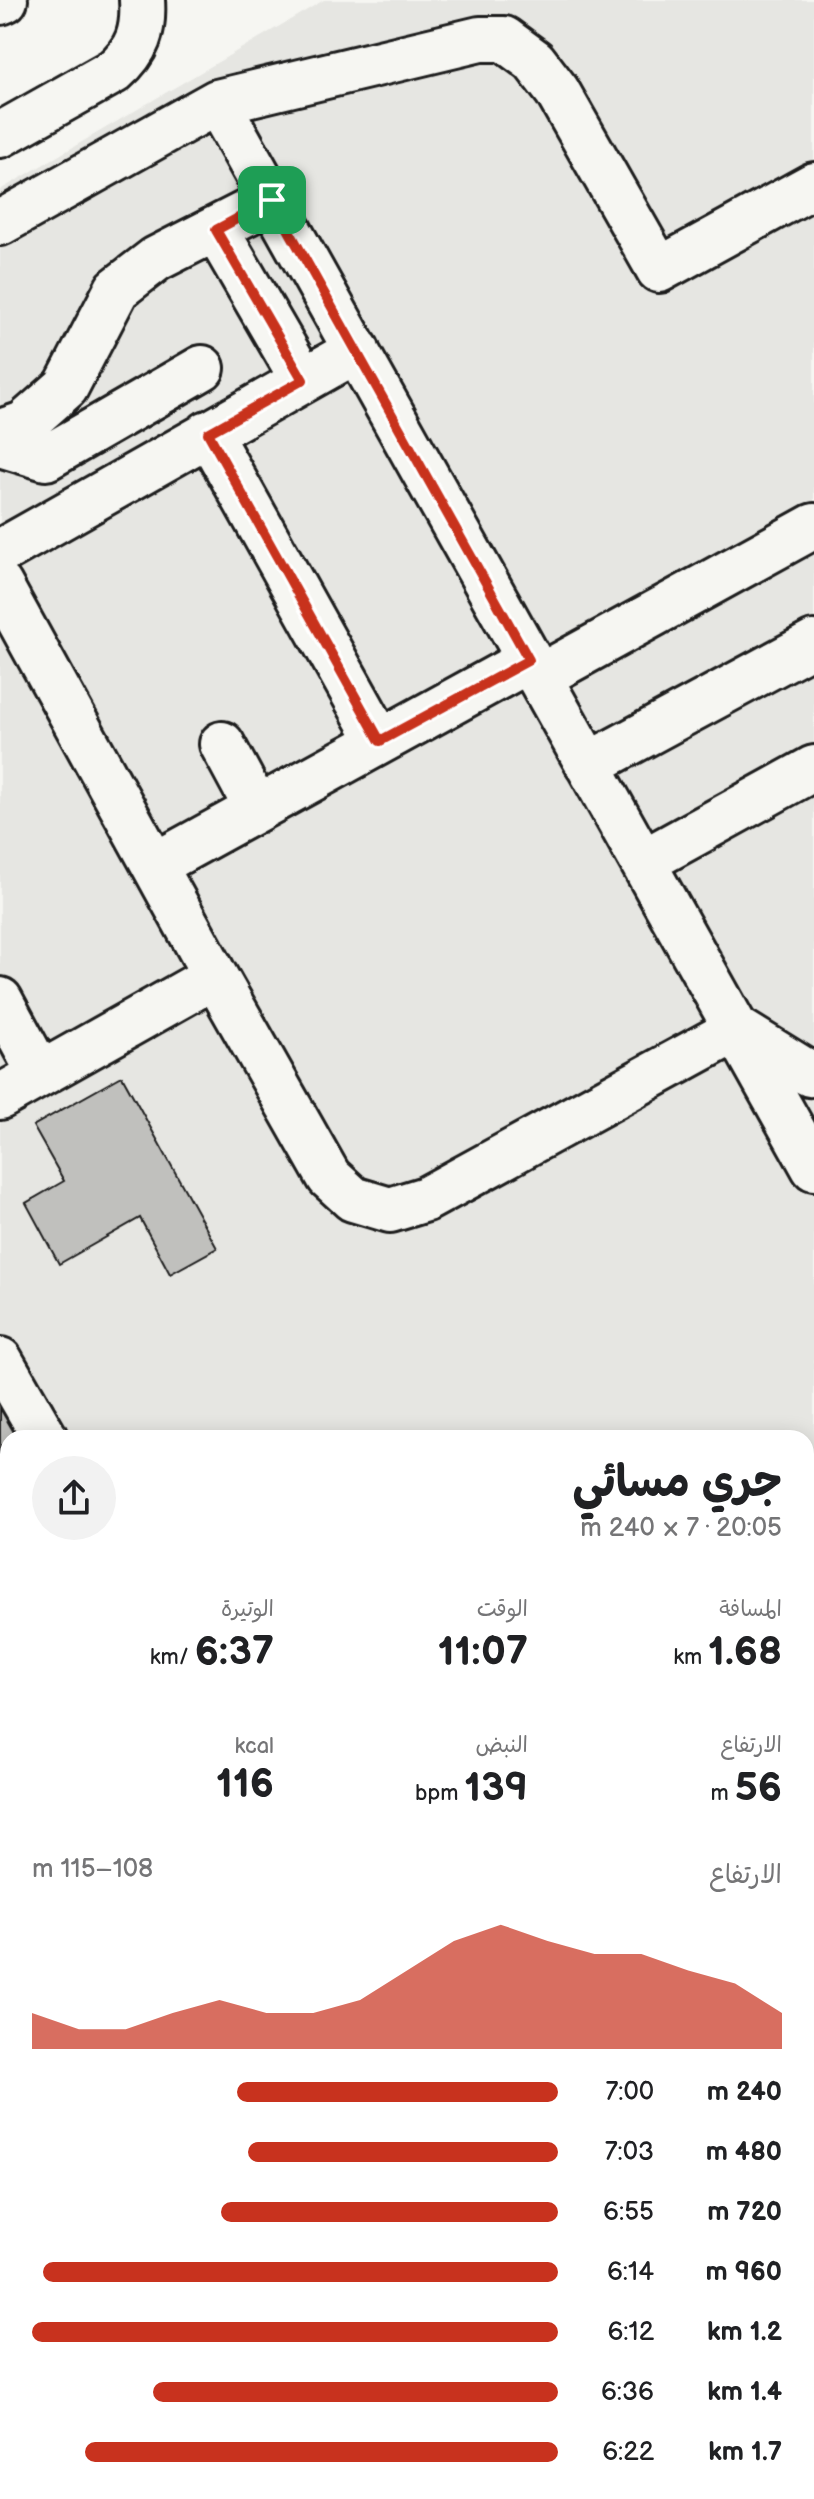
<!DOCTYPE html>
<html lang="ar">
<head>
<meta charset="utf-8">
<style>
  :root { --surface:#fff; --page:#f2f2f2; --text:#202124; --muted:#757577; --accent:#c8321e }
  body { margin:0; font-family:"Balsamiq Sans","Playpen Sans Arabic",sans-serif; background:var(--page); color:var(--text); direction:rtl; height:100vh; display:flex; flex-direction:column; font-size:30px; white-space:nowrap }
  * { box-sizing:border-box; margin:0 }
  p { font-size:26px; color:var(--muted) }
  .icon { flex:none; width:44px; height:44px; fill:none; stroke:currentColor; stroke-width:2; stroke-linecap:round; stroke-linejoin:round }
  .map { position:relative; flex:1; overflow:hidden; direction:ltr }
  .sheet { position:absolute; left:0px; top:1430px; width:814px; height:1070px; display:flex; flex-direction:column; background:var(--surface); border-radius:24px 24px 0 0; box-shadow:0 4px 20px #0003; direction:rtl }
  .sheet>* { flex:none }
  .pin { position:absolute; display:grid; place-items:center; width:68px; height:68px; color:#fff; margin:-34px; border-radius:16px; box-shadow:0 4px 12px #0006 }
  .round { display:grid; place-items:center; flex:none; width:84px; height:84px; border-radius:42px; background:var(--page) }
  .summary { display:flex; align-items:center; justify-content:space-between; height:136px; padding:0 32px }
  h1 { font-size:44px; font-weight:700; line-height:60px }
  .figures { display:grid; grid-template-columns:repeat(3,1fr); gap:12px; height:136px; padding:8px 32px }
  .figures div { display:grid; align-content:center }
  .figures b { font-size:40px; font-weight:700 }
  .figures small { font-size:22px; font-weight:400 }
  .figures p { font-size:22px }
  .chart { height:224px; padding:16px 32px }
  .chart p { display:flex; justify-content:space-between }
  .chart svg { width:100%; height:144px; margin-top:8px; fill:var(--accent); opacity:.7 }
  ul { padding:0 32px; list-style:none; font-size:26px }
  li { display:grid; grid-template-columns:128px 96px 1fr; align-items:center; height:60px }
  li i { height:20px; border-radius:10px; background:var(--accent) }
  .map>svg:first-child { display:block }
  .built { fill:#e6e6e2 }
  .building { fill:#c0c0bd; stroke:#1c1c1c; stroke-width:2 }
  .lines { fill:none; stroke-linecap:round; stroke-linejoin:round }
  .minor-casing { stroke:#1c1c1c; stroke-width:50 }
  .minor { stroke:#f6f6f2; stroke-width:44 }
  .route-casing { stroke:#fff; stroke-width:16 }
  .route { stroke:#c8321e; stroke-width:10 }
</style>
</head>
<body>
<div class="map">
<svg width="814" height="2499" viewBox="0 0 814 2499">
  <rect width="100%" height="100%" fill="#f6f6f2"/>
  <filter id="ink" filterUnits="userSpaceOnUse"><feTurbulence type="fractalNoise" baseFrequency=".0125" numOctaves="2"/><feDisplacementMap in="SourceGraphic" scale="16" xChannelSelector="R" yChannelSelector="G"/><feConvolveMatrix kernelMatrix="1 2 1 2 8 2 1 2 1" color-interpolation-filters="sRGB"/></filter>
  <g filter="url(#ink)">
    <path class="built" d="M324,0h490v2499h-450l-4,-7h446v-1054h-798v575l-8,-14v-1809z"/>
    <path class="building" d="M122,1076l95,172 -47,26 -30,-56 -81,46 -33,-61 38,-22 -31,-55z
      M0,1399l21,39h-13l-1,132 -7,-13z
      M0,2118l8,15v27l-8,4z
      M806,2162l8,13v324h-297l13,-7h276v-150l4,-3 -4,-7z
      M8,2204v27l-8,-15v-7z"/>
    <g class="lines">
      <defs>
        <path id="minor" d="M0,2l5,-2
          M217,102l597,1066
          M0,135l114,-64c24,-21 30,-40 28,-71
          M0,223l217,-121 263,-63h24l30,22 23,30 102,179 155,-85
          M216,230l87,150
          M0,432l24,-8 42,-37 51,-98 39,-30 116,-59
          M208,433l172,308
          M0,444l46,14 156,-90
          M0,552l357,-202
          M0,585l215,391 114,201 24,22 37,11 36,-11 311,-170 73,45 4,-2
          M539,677l275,-151
          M222,744l35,65
          M588,765l226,-122
          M643,862l171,-94
          M155,865l374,-205
          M0,1000l40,74
          M0,1097l215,-121
          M0,1360l45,78
          M0,1598l8,-5
          M0,2060l8,14
          M0,2190l8,-4
          M0,2324l8,15
          M91,2492l4,7
          M335,2492l4,7
          M376,2492l4,7
          M497,2492l4,7
          M255,2499l13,-7"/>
      </defs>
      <use href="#minor" class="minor-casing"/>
      <use href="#minor" class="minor"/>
    </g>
  </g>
  <g class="lines" filter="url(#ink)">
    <defs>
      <path id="route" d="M272,200l257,460 -149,81 -172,-308 95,-53 -87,-150z"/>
    </defs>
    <use href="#route" class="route-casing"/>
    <use href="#route" class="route"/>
  </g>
</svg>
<div class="pin" style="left:272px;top:200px;background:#1e9e55"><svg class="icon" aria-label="arrive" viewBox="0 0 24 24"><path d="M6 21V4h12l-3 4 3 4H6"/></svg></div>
<section class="sheet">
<div class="summary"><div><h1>جري مسائي</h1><p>20:05 · 7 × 240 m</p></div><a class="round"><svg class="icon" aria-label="share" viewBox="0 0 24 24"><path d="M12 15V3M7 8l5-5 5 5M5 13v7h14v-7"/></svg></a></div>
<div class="figures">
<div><p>المسافة</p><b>1.68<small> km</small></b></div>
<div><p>الوقت</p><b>11:07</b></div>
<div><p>الوتيرة</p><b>6:37<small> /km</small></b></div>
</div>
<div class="figures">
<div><p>الارتفاع</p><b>56<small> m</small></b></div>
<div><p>النبض</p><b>139<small> bpm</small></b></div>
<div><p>kcal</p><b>116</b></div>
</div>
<div class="chart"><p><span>الارتفاع</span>108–115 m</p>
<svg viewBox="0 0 160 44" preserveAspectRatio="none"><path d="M0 44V33L10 38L20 38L30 33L40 29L50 33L60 33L70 29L80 20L90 11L100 6L110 11L120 15L130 15L140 20L150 24L160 33V44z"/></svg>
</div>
<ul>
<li><b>240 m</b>7:00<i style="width:61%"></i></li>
<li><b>480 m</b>7:03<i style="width:59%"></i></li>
<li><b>720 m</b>6:55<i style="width:64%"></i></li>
<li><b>960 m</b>6:14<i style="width:98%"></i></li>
<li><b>1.2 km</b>6:12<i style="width:100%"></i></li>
<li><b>1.4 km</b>6:36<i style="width:77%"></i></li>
<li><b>1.7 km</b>6:22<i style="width:90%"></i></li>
</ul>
</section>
</div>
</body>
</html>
